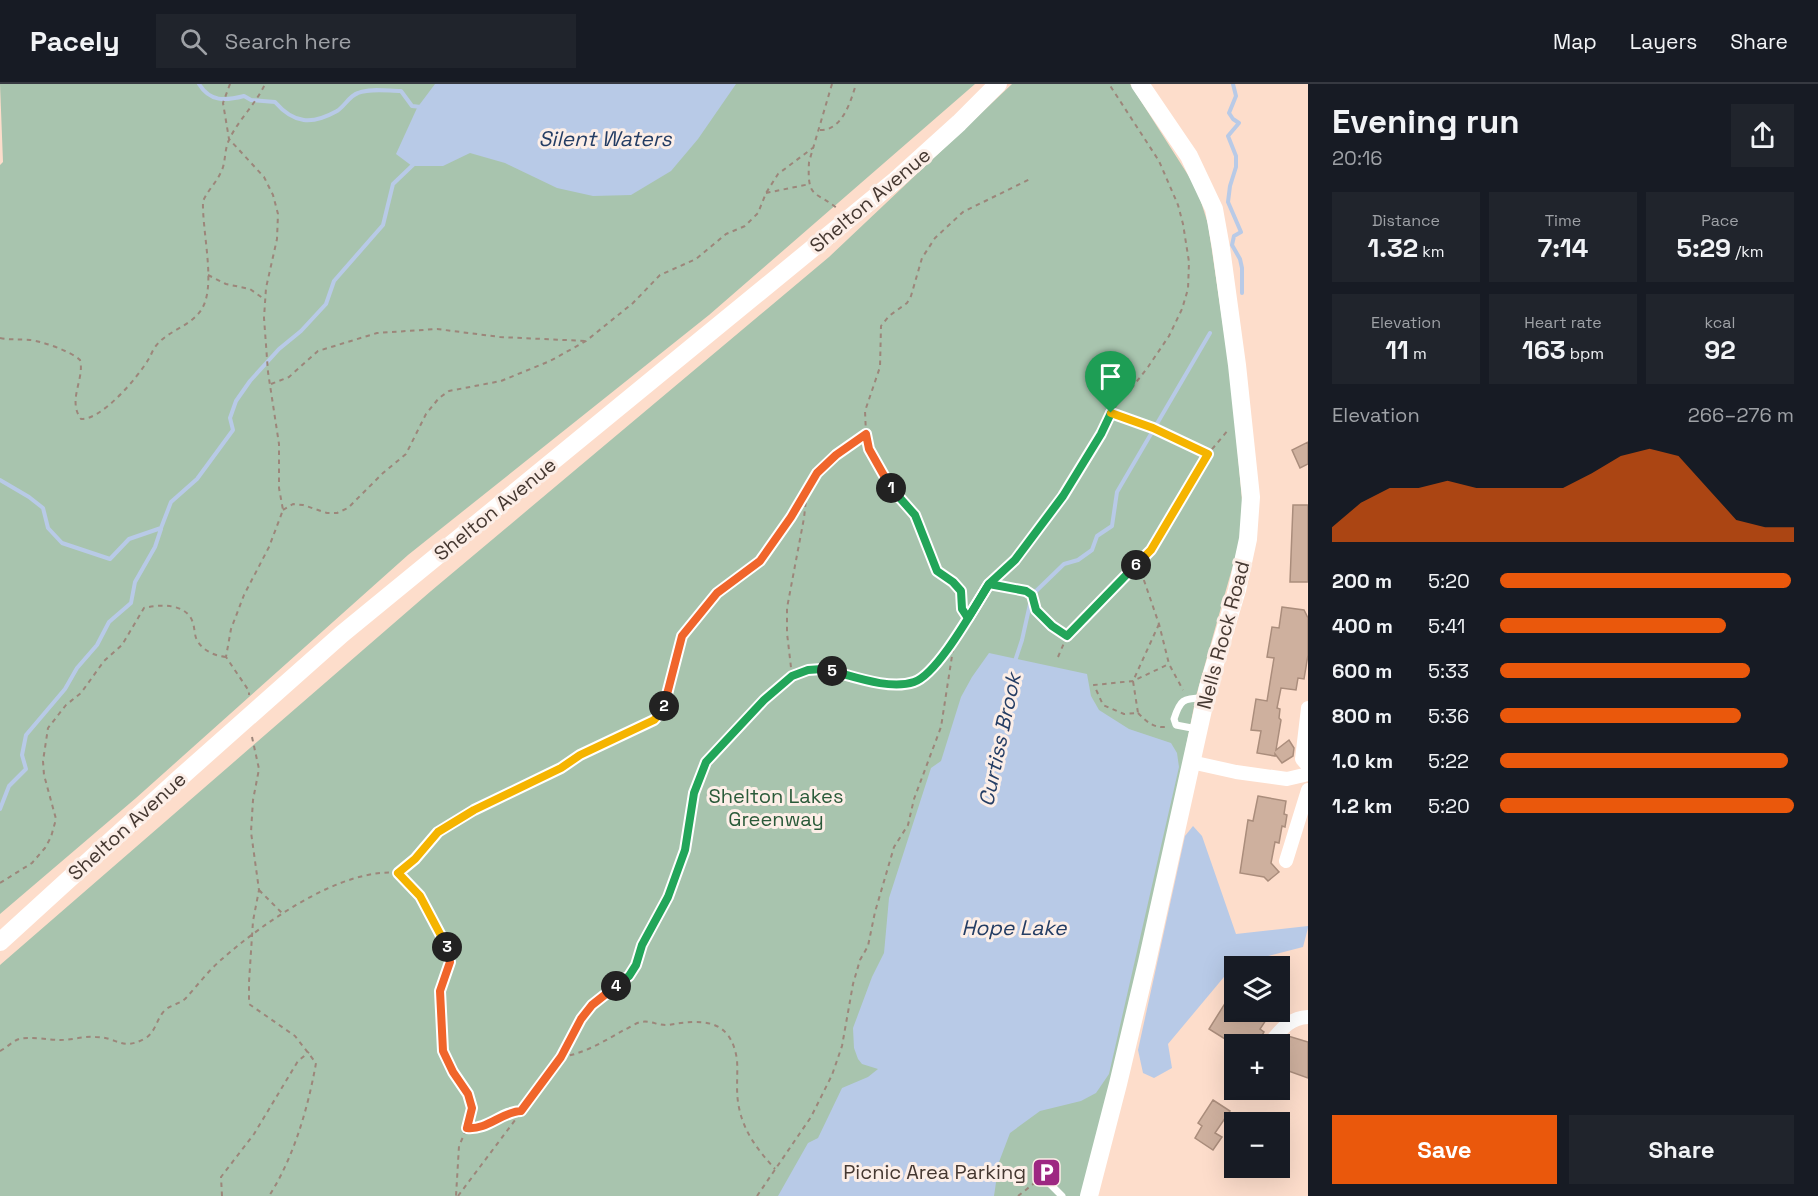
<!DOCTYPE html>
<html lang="en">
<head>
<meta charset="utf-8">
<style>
  :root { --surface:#171b24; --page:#20242c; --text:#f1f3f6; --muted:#9ea1a6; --line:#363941; --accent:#ea580c }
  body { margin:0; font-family:"Space Grotesk",sans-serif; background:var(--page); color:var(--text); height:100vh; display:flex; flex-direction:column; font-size:22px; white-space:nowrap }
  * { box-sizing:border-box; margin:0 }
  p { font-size:20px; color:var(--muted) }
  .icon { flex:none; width:33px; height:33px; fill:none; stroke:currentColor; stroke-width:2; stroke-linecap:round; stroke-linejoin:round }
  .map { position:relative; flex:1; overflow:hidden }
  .side { display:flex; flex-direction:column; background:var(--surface); width:510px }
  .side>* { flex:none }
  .fabs { position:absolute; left:1224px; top:872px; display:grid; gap:12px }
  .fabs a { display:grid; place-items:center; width:66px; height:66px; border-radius:0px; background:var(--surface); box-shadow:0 6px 24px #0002; font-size:30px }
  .pin { position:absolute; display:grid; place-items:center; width:51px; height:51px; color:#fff; margin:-62px -26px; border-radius:50% 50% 50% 0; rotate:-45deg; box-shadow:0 0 6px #0007 }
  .pin .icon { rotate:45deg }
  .km { position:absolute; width:30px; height:30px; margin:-15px; border-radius:50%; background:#222; color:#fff; font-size:16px; line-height:30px; text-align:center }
  .round { display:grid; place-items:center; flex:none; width:63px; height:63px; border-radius:0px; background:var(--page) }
  .overview { display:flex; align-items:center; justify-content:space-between; height:102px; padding:0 24px }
  h1 { font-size:33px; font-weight:700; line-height:45px }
  .metrics { display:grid; grid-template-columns:repeat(3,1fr); gap:9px; height:102px; padding:6px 24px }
  .metrics div { display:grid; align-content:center; border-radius:0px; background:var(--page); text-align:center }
  .metrics b { font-size:26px; font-weight:700 }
  .metrics small { font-size:16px; font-weight:400 }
  .metrics p { font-size:16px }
  .chart { height:168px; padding:12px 24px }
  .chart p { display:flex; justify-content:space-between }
  .chart svg { width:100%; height:108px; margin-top:6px; fill:var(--accent); opacity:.7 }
  .action { display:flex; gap:12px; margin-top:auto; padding:12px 24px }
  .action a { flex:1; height:69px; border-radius:0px; background:var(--accent); color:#fff; font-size:24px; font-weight:700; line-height:69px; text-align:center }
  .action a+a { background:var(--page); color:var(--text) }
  ul { padding:0 24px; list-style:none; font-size:20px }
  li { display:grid; grid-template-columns:96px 72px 1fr; align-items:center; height:45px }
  li i { height:15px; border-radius:8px; background:var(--accent) }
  header { display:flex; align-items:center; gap:36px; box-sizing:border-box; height:84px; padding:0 30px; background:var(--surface); border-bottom:2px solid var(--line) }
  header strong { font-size:28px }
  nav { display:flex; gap:33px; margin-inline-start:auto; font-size:21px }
  .search { width:420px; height:54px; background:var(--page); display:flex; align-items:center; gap:15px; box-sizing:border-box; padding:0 21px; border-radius:0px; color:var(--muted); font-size:22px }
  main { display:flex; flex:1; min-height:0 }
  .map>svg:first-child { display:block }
  .green { fill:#a8c4ae }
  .water { fill:#b8cae7 }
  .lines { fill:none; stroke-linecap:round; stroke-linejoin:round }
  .stream { stroke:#b8cae7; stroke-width:4 }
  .building { fill:#ceb09e; stroke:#aa8d7c; stroke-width:1.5 }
  .path { stroke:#9c867a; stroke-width:2; stroke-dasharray:4.5 4.5; stroke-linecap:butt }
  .service { stroke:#fff; stroke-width:7 }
  .minor { stroke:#fff; stroke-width:14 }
  .secondary { stroke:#fff; stroke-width:18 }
  .split-1-casing { stroke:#fff; stroke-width:12 }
  .split-2-casing { stroke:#fff; stroke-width:12 }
  .split-3-casing { stroke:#fff; stroke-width:12 }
  .split-4-casing { stroke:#fff; stroke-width:12 }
  .split-5-casing { stroke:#fff; stroke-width:12 }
  .split-6-casing { stroke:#fff; stroke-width:12 }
  .split-7-casing { stroke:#fff; stroke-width:12 }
  .split-1 { stroke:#22a559; stroke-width:8 }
  .split-2 { stroke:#f0652b; stroke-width:8 }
  .split-3 { stroke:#f5b400; stroke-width:8 }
  .split-4 { stroke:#f0652b; stroke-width:8 }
  .split-5 { stroke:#22a559; stroke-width:8 }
  .split-6 { stroke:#22a559; stroke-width:8 }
  .split-7 { stroke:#f5b400; stroke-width:8 }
  .labels { text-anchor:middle; stroke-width:6; stroke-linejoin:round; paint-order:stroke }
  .street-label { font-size:20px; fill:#453831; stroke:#fceee7 }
  .park-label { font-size:20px; fill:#2a5a39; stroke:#fceee7 }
  .poi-label { font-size:20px; fill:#453831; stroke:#fceee7; text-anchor:end }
  .water-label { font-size:21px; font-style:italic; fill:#243d64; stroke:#fceee7 }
</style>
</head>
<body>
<header>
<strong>Pacely</strong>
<div class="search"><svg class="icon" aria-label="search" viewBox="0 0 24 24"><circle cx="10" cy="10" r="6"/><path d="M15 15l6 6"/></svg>Search here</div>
<nav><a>Map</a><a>Layers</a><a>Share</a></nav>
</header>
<main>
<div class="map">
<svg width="1308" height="1112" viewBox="0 0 1308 1112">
  <rect width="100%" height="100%" fill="#fdddcb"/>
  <path class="green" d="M0,0h975l-266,231 -301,240 -272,243 -136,116v-749l3,-3z
    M1012,0h118l67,105 11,35 24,162 10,115 -1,36 -45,159 -18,92 -49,222 -48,186h-1081v-231l431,-374 398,-334z"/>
  <path class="water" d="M435,0h301l-38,55 -27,32 -40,24 -38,1 -36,-8 -52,-25 -35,-10 -27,13h-31l-16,-12 21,-46z
    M989,569l98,21 4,22 8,14 30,19 42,14 6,10 2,14 -70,307 -13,19 -15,8 -41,10 -30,22 -11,29 -5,34h-216l30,-53 10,-5 24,-50 26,-11 10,-8 -16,-5 -4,-5 -4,-11 -1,-20 19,-51 12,-24 5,-55 42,-130 10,-7 20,-64 11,-20z
    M1193,742l9,10 34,98 72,-8v2l-5,19 -69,18 -66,79 4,24 -18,10 -11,-5 -5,-23 47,-214z"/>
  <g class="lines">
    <path class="stream" d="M199,0c11,18 26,17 45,12l7,4 24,2c19,22 37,23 62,9 8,-5 12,-15 21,-18 12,-5 30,-2 43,-2l11,15 9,1
      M1233,0l3,12 -7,17 4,6 6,4 -11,13 8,20v11l-6,19 -2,16 13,30 -7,4 -2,9 8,14 2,9v25
      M0,396l29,17 14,11 5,20 14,15 48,16 19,-20 32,-11 10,-26 26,-23 36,-49 -3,-12 6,-17 14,-20 29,-32 22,-18 25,-27 8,-23 49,-56 10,-41 22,-21
      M1015,577l7,-21 10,-45 32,-31 14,-4 14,-10 5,-14 15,-10 5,-34 93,-159
      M0,725l9,-23 17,-17 -4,-14 4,-20 39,-46 12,-21 20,-23 12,-23 22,-19 4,-21 20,-35 6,-18"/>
  </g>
  <path class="building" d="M1308,358v22l-8,4 -8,-18z
    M1293,421h15v77h-18z
    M1282,523l22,3 4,8v37l-4,24 -6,-1 -2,12 -15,-2 -4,20 3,1 -1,9 2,2 -5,30 13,-10 5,8 -1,8 -11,7 -7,-9v2l-18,-3 4,-22 -10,-1 5,-31 11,2 7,-43 -7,-1 5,-30 7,1z
    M1258,712l28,5 -2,13 3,1 -2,12 -3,-1 -3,17 -4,-1 -4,21 8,9 -11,9 -4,-4 -24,-4 8,-53 5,1z
    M1234,905v22h38l-12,18 4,3 -7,12h-24l-24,-15z
    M1288,952l20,6v36l-25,-9 2,-6 -5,-1v-5z
    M1213,1016l17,11 -15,22 7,4 -9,13 -18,-12 7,-12 -4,-3z"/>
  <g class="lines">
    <path class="path" d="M230,0l-7,19 6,36 35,38 9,18 5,19 -1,25 -11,49 -2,30 4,54 11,72v44l4,22 -14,37 -25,48 -13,34 -5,28 23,34v4
      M832,0l-23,78c-2,38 6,28 29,47
      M820,46c22,1 31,-29 36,-46
      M766,109l44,-9
      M208,191l18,9 24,5 14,10
      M0,254c10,2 19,1 30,2 12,1 42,12 50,20 5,19 -13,40 1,59 21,1 57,-42 67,-59 3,-4 4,-9 7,-13 14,-19 42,-21 50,-45 9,-25 -3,-73 -2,-101 5,-11 13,-18 18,-29 5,-9 3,-22 8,-32 9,-20 27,-36 36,-56
      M271,300l18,-7 29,-26 59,-18 60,-4 63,8 86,4
      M1111,329l42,15 55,26
      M866,351l3,14 20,37 26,29 22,56 16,11 8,8 1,19 6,8
      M283,426l10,-6 10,1 24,8h10l11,-5 35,-35 23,-19 20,-40 13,-16 10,-7 52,-10 49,-20 36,-20 47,-38 27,-28 36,-16 30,-25 19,-8 13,-13 8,-20 12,-19 36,-27
      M1138,479l21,61 10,40 14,26
      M989,500l37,7 6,4 4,15 16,15 14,11
      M1159,540l-26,57 5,32 -14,1 -21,-9 -9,-20 39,-4 36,-17
      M1058,573l9,-21 84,-86 57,-96 21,-25
      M792,592l-5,-43v-25l17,-90 3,-28 10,-17 19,-18 30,-21 -1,-23 15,-44 1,-41 8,-10 18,-13 4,-7 11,-38 13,-20 28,-26 69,-34
      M1138,629c9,9 15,15 28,14
      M252,653l7,32 -6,31 -2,32 8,58 -6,31 -4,61v22l46,32 21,27c-8,45 -22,94 -47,133
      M398,789l17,-14 23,-27 36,-22 86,-42 20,-13 54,-23 20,-12 10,-11 18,-73 35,-43 43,-32 31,-44 16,-27
      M0,799l32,-20 13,-15 6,-11 5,-18 -12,-44 -1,-14 5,-33 18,-23 15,-12 23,-32 18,-16 22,-37c16,-4 43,-5 49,15 2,6 1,13 5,19 6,9 17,14 28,15
      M259,806l24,24
      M0,967c6,-3 13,-10 19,-12 10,-3 30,1 41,1 12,0 24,-4 36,-3 21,0 25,14 48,2 12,-6 12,-20 21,-29 6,-5 14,-6 20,-11 12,-13 23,-28 37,-40 41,-36 120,-92 176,-86l22,23 29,54 2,12 -11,29 3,60 10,21 15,22 4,14 -5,20 -8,18 -3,50
      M561,973c23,-3 43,-16 63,-27 5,-2 11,-7 17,-8 9,-2 18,4 27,3 34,-6 63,-7 69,35 1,14 -1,28 1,42 4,28 19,47 37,67
      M467,1044c21,2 34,-16 53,-17
      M222,1112l-1,-19 33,-43 44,-73 11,-9
      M458,1112l94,-125 29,-52 11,-14 37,-29 7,-11 6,-20 26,-48 8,-21 9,-26 9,-57 13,-31 57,-61 28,-25 16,-6 15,-1 60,15h23l10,-2 6,-5 32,-36 35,-57 26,-24 48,-64 38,-62 18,-34 12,-11 17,-22 21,-31 13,-27 6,-20 1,-27 -6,-38 -5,-19 -19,-44 -50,-77
      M757,1112l54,-79 21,-42 10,-29 11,-62 7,-24 8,-14 7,-34 19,-65 14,-22 6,-26 27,-72 13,-84
      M1018,1112l19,-15"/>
    <path class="service" d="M1197,645l-21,-4 -2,-6c6,-19 9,-21 29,-21
      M1045,1090l3,8 14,14"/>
    <path class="minor" d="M1308,624l-6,51 6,7
      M1191,678l45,10 51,7 21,-5
      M1286,777l22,-71
      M1269,960c12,-14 20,-26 39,-27"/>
    <path class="secondary" d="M0,858l182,-166 160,-142 554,-454 63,-57 39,-39
      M1089,1112l29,-112 29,-122 61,-275 29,-97 11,-51 3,-42 -14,-132 -16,-117 -7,-39 -25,-53 -49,-72"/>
  </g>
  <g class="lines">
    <defs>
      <path id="split-1" d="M891,404l24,27 22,56 16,11 8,9 1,18 6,9 21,-34 26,-24 48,-64 38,-62 10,-21"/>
      <path id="split-2" d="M664,622l18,-70 35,-43 43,-32 31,-44 26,-44 19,-18 30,-21 3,15 22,39"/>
      <path id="split-3" d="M447,863l-27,-51 -22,-23 17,-14 23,-27 36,-22 87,-42 19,-13 74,-35 10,-11v-3"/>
      <path id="split-4" d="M447,863l3,15 -10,29 3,60 10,21 15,22 4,14 -5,20c21,2 34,-16 54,-17l40,-54 20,-38 11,-14 24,-19"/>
      <path id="split-5" d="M616,902l13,-10 7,-11 6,-20 26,-48 17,-47 9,-57 12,-31 58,-62 28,-24 16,-6 14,-1 10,2"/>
      <path id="split-6" d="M832,587c23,6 58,19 82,11 24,-8 61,-76 75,-98l37,7 6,4 4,15 16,16 15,10 69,-71"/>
      <path id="split-7" d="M1111,329l42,15 55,26 -57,96 -15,15"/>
    </defs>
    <use href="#split-1" class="split-1-casing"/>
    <use href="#split-2" class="split-2-casing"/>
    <use href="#split-3" class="split-3-casing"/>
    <use href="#split-4" class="split-4-casing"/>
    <use href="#split-5" class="split-5-casing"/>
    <use href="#split-6" class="split-6-casing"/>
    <use href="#split-7" class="split-7-casing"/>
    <use href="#split-1" class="split-1"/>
    <use href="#split-2" class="split-2"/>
    <use href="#split-3" class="split-3"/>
    <use href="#split-4" class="split-4"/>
    <use href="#split-5" class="split-5"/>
    <use href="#split-6" class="split-6"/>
    <use href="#split-7" class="split-7"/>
  </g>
  <defs>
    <symbol id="parking-square" viewBox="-11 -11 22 22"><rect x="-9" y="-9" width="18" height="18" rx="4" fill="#9d2882" stroke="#fceee7"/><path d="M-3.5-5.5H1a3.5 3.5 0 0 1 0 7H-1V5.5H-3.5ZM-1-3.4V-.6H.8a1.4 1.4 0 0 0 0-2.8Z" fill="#fff"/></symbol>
  </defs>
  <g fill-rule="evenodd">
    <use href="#parking-square" x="1030" y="1072" width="33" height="33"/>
  </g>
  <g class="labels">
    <g class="street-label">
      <text transform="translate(870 116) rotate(-40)" y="7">Shelton Avenue</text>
      <text transform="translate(495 425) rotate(-39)" y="7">Shelton Avenue</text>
      <text transform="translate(1223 551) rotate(-75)" y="7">Nells Rock Road</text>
      <text transform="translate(127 742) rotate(-42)" y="7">Shelton Avenue</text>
    </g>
    <g class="park-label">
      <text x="776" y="719">Shelton Lakes<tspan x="776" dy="23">Greenway</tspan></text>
    </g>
    <g class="poi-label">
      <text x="1026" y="1095">Picnic Area Parking</text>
    </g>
    <g class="water-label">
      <text x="605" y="62">Silent Waters</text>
      <text transform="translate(1000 656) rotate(-78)" y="7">Curtiss Brook</text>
      <text x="1014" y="851">Hope Lake</text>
    </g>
  </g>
</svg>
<div class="fabs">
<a><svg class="icon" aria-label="layers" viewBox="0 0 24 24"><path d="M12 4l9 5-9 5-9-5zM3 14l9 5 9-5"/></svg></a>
<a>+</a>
<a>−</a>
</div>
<div class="pin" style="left:1111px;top:329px;background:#1e9e55"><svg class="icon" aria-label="arrive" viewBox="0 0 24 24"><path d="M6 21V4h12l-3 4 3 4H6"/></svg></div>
<b class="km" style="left:891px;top:404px">1</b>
<b class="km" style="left:664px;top:622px">2</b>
<b class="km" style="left:447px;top:863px">3</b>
<b class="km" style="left:616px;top:902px">4</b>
<b class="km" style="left:832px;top:587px">5</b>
<b class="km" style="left:1136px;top:481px">6</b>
</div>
<section class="side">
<div class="overview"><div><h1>Evening run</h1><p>20:16</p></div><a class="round"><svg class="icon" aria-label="share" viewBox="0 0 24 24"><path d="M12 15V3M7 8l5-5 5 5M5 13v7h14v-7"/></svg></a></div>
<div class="metrics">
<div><p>Distance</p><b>1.32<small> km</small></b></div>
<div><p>Time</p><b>7:14</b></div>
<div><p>Pace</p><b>5:29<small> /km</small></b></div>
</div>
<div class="metrics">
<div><p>Elevation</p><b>11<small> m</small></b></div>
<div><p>Heart rate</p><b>163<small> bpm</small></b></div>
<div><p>kcal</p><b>92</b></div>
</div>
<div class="chart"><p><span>Elevation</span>266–276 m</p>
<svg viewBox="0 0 160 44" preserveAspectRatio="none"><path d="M0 44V38L10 28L20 22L30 22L40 19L50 22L60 22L70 22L80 22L90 16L100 9L110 6L120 9L130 22L140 35L150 38L160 38V44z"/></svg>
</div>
<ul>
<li><b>200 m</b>5:20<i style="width:99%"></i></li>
<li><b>400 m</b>5:41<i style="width:77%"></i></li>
<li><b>600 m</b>5:33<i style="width:85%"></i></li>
<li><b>800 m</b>5:36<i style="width:82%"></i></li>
<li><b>1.0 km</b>5:22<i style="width:98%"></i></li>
<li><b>1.2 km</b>5:20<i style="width:100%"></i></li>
</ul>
<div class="action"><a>Save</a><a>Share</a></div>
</section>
</main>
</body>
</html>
